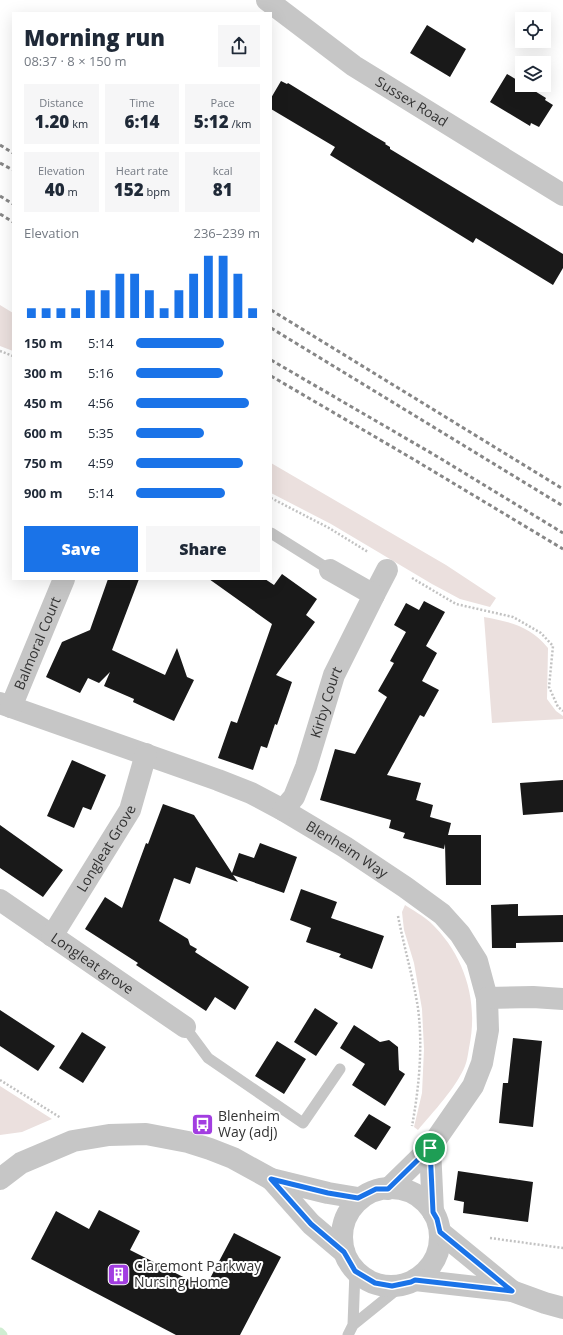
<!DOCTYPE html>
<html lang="en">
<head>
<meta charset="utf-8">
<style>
  :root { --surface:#fff; --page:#f6f6f7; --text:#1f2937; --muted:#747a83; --accent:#1a73e8 }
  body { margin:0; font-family:"Open Sans",sans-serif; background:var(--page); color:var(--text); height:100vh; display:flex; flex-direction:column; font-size:15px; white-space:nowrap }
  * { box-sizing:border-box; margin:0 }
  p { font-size:13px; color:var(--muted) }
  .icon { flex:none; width:22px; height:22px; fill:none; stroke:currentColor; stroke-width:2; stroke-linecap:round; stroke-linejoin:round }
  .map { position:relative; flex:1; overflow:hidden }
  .sheet { position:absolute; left:12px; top:12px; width:260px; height:568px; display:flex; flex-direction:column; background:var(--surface); border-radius:0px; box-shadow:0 4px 16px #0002 }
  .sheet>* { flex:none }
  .buttons { position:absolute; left:515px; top:12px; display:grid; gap:8px }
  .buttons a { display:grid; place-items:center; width:36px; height:36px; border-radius:0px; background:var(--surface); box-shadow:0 4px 16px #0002; font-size:20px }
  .pin { position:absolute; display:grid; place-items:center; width:34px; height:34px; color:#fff; margin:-17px; border:2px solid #fff; border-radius:50%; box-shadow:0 1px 4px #0007 }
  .round { display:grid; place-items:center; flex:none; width:42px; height:42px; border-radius:0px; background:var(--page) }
  .head { display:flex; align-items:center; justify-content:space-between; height:68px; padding:0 12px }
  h1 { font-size:22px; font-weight:800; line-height:30px }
  .stats { display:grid; grid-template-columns:repeat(3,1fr); gap:6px; height:68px; padding:4px 12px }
  .stats div { display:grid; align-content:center; border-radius:0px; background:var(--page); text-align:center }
  .stats b { font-size:17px; font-weight:800 }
  .stats small { font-size:11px; font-weight:400 }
  .stats p { font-size:11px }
  .chart { height:112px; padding:8px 12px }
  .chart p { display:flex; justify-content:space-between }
  .chart svg { width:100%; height:72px; margin-top:4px; stroke:var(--accent); stroke-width:6 }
  .cta { display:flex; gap:8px; margin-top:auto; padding:8px 12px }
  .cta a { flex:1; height:46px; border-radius:0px; background:var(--accent); color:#fff; font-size:16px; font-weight:800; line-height:46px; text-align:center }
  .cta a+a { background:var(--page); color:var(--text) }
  ul { padding:0 12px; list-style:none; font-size:13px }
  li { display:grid; grid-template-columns:64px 48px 1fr; align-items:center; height:30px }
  li i { height:10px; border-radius:5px; background:var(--accent) }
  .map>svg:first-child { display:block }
  .green { fill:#ebe0de }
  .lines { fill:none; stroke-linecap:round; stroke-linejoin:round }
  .stream { stroke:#cfedd1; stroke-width:9 }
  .building { fill:#191919 }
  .path { stroke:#c2c2c2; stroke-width:2.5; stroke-dasharray:2 2; stroke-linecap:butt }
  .lane { stroke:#c6c6c6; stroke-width:11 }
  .street { stroke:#c6c6c6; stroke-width:22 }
  .rail { stroke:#878787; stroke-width:3; stroke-dasharray:4 3; stroke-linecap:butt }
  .route-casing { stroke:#fff; stroke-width:8 }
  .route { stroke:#1a73e8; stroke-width:5 }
  .labels { text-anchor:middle; stroke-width:4; stroke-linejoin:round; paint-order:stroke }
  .street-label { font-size:14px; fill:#323232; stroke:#fff }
  .poi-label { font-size:14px; fill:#323232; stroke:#fff; text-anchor:start }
</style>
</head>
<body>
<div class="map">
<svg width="563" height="1335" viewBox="0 0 563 1335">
  <rect width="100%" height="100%" fill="#fff"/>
  <path class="green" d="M0,305l13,8v38l-13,-5z
    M271,463l175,102 50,33 -6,9 -30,-8 -28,-15 -101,-60 -60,-31z
    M484,617c27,5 46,9 64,31l-1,51 9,12 7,5v3l-71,4z
    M405,905c8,5 18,11 25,17 35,33 49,80 39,126 -1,6 -2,13 -4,18 -9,22 -32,46 -47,64l-4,-3 8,-34 2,-44 -2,-40 -8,-46 -10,-33 -2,-18z
    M0,1086l52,33 -30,13 -22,3z"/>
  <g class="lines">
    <path class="stream" d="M0,1332l3,3"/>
  </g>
  <path class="building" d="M427,25l39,24 -16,28 -40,-24z
    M507,74l15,9v2h3l21,13 -1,2 8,5 -14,22 -8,-4 -1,3 -40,-24z
    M281,81l6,3 1,-1 86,53 12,7 -1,1 5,3v2l173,105v14l-10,17 -77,-47 -3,5 -143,-88 5,-8 -64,-38v-11z
    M282,574l35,25 -11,16 9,7 -39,53 16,7 -15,43 -2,-1 -8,24 -6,-2 -8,24 -35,-12 13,-37 6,2 35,-99 -63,-45h56l9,6z
    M108,579h31l-27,71 53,25 12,-27 10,29 7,3 -20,41 -41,-19 1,-3 -30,-13 6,-14 -11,11 -11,-5 -8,15 -34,-16 16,-35 28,-12z
    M424,601l21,11 -19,34 11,7 -15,28 17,9 -15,27 -4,-2 -33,60 34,8 -5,17 17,5 -3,12 21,6 -3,12h33v50h-35l-1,-41 -1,5 -41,-11 2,-5 -16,-5 2,-8 -71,-20 15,-51 20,5 32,-57 -9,-6 16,-28 -4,-2 16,-29 -12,-7 12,-22 13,7z
    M72,760l34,15 -15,35 -8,-3 -9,21 -27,-12z
    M563,780v32l-40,3 -3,-32z
    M163,804l31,11 38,58 7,-20 15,5 6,-15 37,14 -13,36 -51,-18 5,7 -42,-15 -6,17 -16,-6 -15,43 29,18 2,6 7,4 -2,3 54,35 -14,23 -20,-13 -9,14 -70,-46 2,-2 -53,-34 20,-32 17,11 24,-65 2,1z
    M0,825l63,45 -20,27 -43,-29z
    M301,889l36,13 -6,16 53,18 -12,33 -33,-12 2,-3 -35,-12 5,-14 -21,-8z
    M518,904v12l45,-1v27l-47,1v5h-24l-1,-43z
    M315,1008l23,15 -22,33 -22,-14z
    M0,1010l55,36 -17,25 -38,-25z
    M354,1025l26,17 9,-2 9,7 1,23 6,4 -20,32 -33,-21 13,-21 -25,-16z
    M82,1032l24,15 -23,36 -24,-15z
    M513,1038l29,3 -9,86 -34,-4 4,-40h5z
    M277,1041l29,18 -22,35 -29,-18z
    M369,1114l22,13 -15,23 -22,-14z
    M458,1171l75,11 -5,40 -65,-9 1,-11 -10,-2z
    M99,1210l41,21 -10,19 75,38 29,-55 47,24 -41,78h-64l-145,-76 25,-48 33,18z"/>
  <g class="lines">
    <path class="path" d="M0,351l13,5
      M271,498l58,30 39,24
      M412,578l44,26 57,13 28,16 12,13 -4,41 9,20 5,4
      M398,916c6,31 15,61 20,92 5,39 1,80 -6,118
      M0,1080l61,38
      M490,1238l73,10"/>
    <path class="lane" d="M271,533l59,37
      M185,1027l23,31 95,65 37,-54
      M353,1325l52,-42
      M348,1335l5,-10 2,-54"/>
    <g class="street">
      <path id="s1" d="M267,0l87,66 209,129"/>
      <path d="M374,595l13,-25"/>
      <path id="s2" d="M0,703l218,77 33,13 32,17 62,37 60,40 37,27 18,20 17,27 10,37 1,32 -6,33 -9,23 -43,62 -42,41"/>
      <path id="s3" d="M11,707l53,-128"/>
      <path id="s4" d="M283,810l11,-13 12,-30 28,-92 40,-80 -44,-25"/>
      <path id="s5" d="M0,900l185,127"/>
      <path id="s6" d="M52,936l78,-126 16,-56"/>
      <path d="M487,998l46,-1 30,2"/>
      <path d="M430,1148l3,64"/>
      <path d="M0,1179l21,-16 52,-22 36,-6 37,-1 42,8 22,7 23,9 38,21 57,14 30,5"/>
      <path d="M271,1179l40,45 33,28"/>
      <circle cx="391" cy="1237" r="49"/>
      <path d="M440,1232l72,59"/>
      <path d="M415,1280l97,11 33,12 18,5"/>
    </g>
    <path class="rail" d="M0,145l13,8
      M0,163l13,7
      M0,196l13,8
      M0,214l13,8
      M271,310l292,179
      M271,328l292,178
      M271,360l167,97 125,76
      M271,376l142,83 150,90"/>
  </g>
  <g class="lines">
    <defs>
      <path id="route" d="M430,1148l3,64 4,7 3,13 72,59 -97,-11 -4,2 -19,4 -17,-3 -20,-12 -11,-19 -33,-28 -40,-45 57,14 30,5 18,-9h12z"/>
    </defs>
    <use href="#route" class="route-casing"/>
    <use href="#route" class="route"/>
  </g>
  <defs>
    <symbol id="bus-square" viewBox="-11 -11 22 22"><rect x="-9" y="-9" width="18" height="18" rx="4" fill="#a23de1" stroke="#fff"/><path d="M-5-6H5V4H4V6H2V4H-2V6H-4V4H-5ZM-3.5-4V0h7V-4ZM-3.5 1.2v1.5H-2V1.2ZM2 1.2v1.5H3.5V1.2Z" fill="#fff"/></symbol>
    <symbol id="building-square" viewBox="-11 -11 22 22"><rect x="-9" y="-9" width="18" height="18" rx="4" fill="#a23de1" stroke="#fff"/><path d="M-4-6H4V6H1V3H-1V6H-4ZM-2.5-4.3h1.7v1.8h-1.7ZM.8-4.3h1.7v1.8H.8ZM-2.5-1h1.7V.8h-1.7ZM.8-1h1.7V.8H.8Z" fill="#fff"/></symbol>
  </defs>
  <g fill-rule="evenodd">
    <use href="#bus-square" x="190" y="1112" width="25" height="25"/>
    <use href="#building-square" x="106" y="1262" width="25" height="25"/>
  </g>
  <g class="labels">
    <g class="street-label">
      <text dy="5" stroke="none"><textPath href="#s1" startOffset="177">Sussex Road</textPath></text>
      <text dy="5" stroke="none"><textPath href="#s3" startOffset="69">Balmoral Court</textPath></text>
      <text dy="5" stroke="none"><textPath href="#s4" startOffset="117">Kirby Court</textPath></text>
      <text dy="5" stroke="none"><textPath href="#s6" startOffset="103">Longleat Grove</textPath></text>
      <text dy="5" stroke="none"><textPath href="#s2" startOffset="378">Blenheim Way</textPath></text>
      <text dy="5" stroke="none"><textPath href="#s5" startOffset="112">Longleat grove</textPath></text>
    </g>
    <g class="poi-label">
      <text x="218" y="1121">Blenheim<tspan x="218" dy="16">Way (adj)</tspan></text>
      <text x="134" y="1271">Claremont Parkway<tspan x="134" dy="16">Nursing Home</tspan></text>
    </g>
  </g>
</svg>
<div class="buttons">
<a><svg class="icon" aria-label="locate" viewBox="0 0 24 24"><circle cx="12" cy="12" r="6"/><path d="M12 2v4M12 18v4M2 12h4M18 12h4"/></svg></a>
<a><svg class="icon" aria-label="layers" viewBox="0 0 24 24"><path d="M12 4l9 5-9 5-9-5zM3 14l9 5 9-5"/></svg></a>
</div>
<div class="pin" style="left:430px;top:1148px;background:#1e9e55"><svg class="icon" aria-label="arrive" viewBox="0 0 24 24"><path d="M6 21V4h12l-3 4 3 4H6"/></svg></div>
<section class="sheet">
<div class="head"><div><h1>Morning run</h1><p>08:37 · 8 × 150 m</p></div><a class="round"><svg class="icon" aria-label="share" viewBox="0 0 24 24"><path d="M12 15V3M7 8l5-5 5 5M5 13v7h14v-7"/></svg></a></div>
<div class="stats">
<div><p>Distance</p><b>1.20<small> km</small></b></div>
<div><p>Time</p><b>6:14</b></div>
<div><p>Pace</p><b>5:12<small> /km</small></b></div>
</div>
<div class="stats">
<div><p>Elevation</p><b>40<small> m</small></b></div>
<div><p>Heart rate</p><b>152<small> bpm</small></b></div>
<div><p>kcal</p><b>81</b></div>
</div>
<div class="chart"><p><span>Elevation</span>236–239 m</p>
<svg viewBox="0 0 160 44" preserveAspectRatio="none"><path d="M5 44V38M15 44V38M25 44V38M35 44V38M45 44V27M55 44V27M65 44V17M75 44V17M85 44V27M95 44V38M105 44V27M115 44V17M125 44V6M135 44V6M145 44V17M155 44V38"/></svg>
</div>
<ul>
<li><b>150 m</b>5:14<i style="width:71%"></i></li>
<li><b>300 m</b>5:16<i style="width:70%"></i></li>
<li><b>450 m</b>4:56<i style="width:91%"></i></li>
<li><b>600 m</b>5:35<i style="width:55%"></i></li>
<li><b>750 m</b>4:59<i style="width:86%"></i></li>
<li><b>900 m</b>5:14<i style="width:72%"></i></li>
</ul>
<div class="cta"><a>Save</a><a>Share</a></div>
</section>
</div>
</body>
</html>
